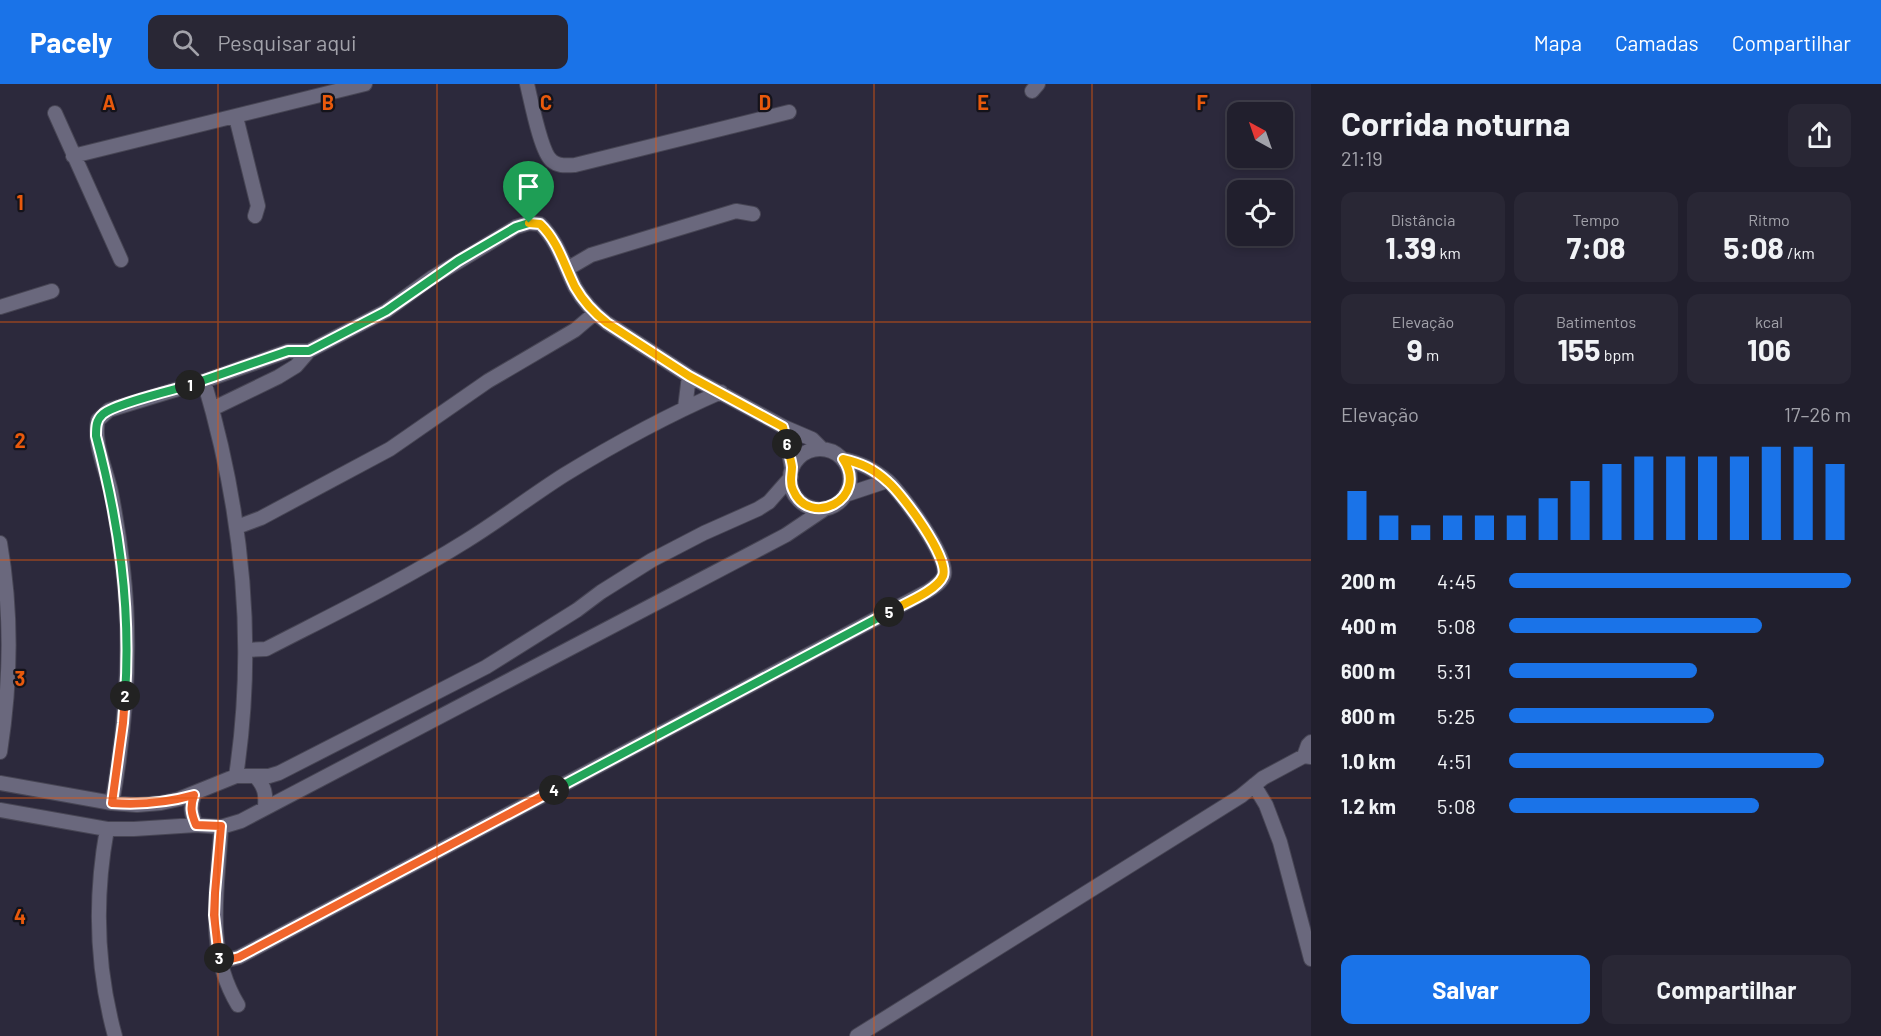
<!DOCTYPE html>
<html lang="pt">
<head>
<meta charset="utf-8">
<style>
  :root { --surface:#211f2d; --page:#292735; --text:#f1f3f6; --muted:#a2a2aa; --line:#3e3d49; --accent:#1a73e8 }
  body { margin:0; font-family:Barlow,sans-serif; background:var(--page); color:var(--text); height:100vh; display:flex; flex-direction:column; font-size:22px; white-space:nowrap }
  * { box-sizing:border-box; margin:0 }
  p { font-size:20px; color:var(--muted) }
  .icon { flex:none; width:33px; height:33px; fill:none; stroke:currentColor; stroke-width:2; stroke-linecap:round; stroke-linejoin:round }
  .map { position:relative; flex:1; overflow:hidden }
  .drawer { display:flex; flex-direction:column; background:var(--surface); width:570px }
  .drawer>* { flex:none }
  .needle { width:39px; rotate:320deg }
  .buttons { position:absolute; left:1227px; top:18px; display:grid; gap:12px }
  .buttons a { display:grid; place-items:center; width:66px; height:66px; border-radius:12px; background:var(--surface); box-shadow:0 3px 9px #0003,0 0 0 2px var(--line); font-size:30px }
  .pin { position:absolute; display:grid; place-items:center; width:51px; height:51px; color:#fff; margin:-62px -26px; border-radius:50% 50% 50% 0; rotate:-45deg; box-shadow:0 0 6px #0007 }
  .pin .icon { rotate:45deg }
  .km { position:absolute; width:30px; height:30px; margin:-15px; border-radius:50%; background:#222; color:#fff; font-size:16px; line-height:30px; text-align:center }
  .round { display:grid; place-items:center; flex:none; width:63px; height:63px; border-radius:12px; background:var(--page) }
  .headline { display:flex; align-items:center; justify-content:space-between; height:102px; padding:0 30px }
  h1 { font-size:33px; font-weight:700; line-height:45px }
  .metrics { display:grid; grid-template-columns:repeat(3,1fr); gap:9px; height:102px; padding:6px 30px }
  .metrics div { display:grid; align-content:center; border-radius:12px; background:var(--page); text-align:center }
  .metrics b { font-size:30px; font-weight:700 }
  .metrics small { font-size:16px; font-weight:400 }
  .metrics p { font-size:16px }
  .chart { height:168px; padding:12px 30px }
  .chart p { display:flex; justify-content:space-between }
  .chart svg { width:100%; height:108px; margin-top:6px; stroke:var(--accent); stroke-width:6 }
  .button { display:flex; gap:12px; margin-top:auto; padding:12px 30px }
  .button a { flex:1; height:69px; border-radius:12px; background:var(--accent); color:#fff; font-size:24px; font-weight:700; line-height:69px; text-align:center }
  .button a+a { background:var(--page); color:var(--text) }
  ul { padding:0 30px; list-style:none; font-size:20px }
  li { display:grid; grid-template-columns:96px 72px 1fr; align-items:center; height:45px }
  li i { height:15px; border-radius:8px; background:var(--accent) }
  header { display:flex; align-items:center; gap:36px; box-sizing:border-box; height:84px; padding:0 30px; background:var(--accent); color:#fff }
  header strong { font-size:28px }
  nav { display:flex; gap:33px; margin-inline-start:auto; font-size:21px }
  .search { width:420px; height:54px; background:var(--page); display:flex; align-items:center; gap:15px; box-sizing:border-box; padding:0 21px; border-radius:12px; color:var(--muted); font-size:22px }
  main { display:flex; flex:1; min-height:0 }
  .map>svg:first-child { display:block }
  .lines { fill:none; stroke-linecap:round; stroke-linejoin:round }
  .minor-casing { stroke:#474554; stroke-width:16 }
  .minor { stroke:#6a687d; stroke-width:14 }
  .split-1-casing { stroke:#fff; stroke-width:12 }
  .split-2-casing { stroke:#fff; stroke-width:12 }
  .split-3-casing { stroke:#fff; stroke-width:12 }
  .split-4-casing { stroke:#fff; stroke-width:12 }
  .split-5-casing { stroke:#fff; stroke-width:12 }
  .split-6-casing { stroke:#fff; stroke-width:12 }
  .split-7-casing { stroke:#fff; stroke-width:12 }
  .split-1 { stroke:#22a559; stroke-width:8 }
  .split-2 { stroke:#22a559; stroke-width:8 }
  .split-3 { stroke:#f0652b; stroke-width:8 }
  .split-4 { stroke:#f0652b; stroke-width:8 }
  .split-5 { stroke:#22a559; stroke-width:8 }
  .split-6 { stroke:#f5b400; stroke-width:8 }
  .split-7 { stroke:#f5b400; stroke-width:8 }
  .grid { fill:none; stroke:#e8590c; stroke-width:1.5; stroke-opacity:0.55 }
  .grid-label { font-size:20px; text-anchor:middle; font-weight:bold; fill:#e8590c; stroke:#14131b; stroke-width:4.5; stroke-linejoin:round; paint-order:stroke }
</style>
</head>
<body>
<header>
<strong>Pacely</strong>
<div class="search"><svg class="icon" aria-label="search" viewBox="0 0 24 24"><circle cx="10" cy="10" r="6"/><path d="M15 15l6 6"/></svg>Pesquisar aqui</div>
<nav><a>Mapa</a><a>Camadas</a><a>Compartilhar</a></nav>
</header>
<main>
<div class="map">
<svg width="1311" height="952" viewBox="0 0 1311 952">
  <rect width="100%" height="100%" fill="#2c293c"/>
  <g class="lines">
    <defs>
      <path id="minor" d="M527,0c4,16 14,69 25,77 7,6 16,4 23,4l214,-53
        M1032,7l6,-7
        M55,29l66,147
        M236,33l22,89 -3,10
        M73,72l292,-72
        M567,185l24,-14 145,-44 17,3
        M0,223l52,-16
        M204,297c38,128 52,263 32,395
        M685,324l4,-32
        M212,325l66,-32 18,-11 13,-15
        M784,343l8,42
        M790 395a30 30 0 1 1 60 0a30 30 0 1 1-60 0Z
        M845,411l42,-14
        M237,443l24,-9 129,-69 98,-68 87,-51 20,-17
        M0,459c12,69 11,139 0,209
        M246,566l20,-1c68,-35 136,-68 200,-108 34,-21 65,-45 98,-66 49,-30 104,-60 157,-83
        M1304,672l4,-11 3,-3
        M256,693c9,10 10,17 9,30
        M0,699l112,20 25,2 24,-2 18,-4 57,-23h33l10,-3 207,-106 91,-57 24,-18 51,-32 52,-27 54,-24 11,-7 22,-25
        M1254,701l12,20 14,37 31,117
        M194,711c-4,12 -3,18 2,30
        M112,719c14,-77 20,-157 11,-234 -3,-26 -7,-52 -12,-77 -5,-23 -18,-49 -13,-72l11,-10 95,-29 84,-30h21l77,-40 47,-34 83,-50 13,-4 11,1c18,17 24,41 35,63 8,14 19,26 32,36l82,53 95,51 28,12 10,10
        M0,726l107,19h27l62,-4 25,2 20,-6 545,-286 40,-27
        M221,743c-3,61 -17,122 17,178
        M107,745c-13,71 -11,138 8,207
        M220,878l19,-5 689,-366c6,-4 14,-9 16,-16 5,-18 -42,-81 -56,-94 -15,-12 -27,-18 -45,-22
        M857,952l384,-240 22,-18 41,-22 7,1"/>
    </defs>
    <use href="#minor" class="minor-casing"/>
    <use href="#minor" class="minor"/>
  </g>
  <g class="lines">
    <defs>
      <path id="split-1" d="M190,301l98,-34h21l77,-40 72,-50 58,-34 13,-4"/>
      <path id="split-2" d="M125,612c6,-91 -6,-173 -29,-260 0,-9 0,-16 7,-22 11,-10 70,-24 87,-29"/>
      <path id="split-3" d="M125,612l-2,27 -11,80c29,2 54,0 82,-8 -4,12 -3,18 2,30l25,1 -6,67 -1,22 5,43"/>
      <path id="split-4" d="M219,874l1,4 19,-5 315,-167"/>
      <path id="split-5" d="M554,706l335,-178"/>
      <path id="split-6" d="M787,360c1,7 4,15 5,23 0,8 -3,15 1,23 16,39 77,9 50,-31 18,4 31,10 45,23 14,12 62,76 55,94 -6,15 -40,28 -54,36"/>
      <path id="split-7" d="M529,139l11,1c18,17 24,41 35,63 8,14 19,26 32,36l82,53 94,51 4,17"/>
    </defs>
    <use href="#split-1" class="split-1-casing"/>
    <use href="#split-2" class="split-2-casing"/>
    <use href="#split-3" class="split-3-casing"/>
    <use href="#split-4" class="split-4-casing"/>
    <use href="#split-5" class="split-5-casing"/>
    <use href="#split-6" class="split-6-casing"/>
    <use href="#split-7" class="split-7-casing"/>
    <use href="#split-1" class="split-1"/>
    <use href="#split-2" class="split-2"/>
    <use href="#split-3" class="split-3"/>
    <use href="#split-4" class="split-4"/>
    <use href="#split-5" class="split-5"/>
    <use href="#split-6" class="split-6"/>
    <use href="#split-7" class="split-7"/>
  </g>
  <path class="grid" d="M218,0v952M437,0v952M656,0v952M874,0v952M1092,0v952M0,238h1311M0,476h1311M0,714h1311"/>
  <g class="grid-label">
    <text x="109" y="26">A</text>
    <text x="328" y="26">B</text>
    <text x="546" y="26">C</text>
    <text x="765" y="26">D</text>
    <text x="983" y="26">E</text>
    <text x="1202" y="26">F</text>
    <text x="20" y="126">1</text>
    <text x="20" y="364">2</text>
    <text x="20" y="602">3</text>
    <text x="20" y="840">4</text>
  </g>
</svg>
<div class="buttons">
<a><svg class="needle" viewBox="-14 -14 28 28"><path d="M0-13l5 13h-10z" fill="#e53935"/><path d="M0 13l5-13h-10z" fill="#a2a2aa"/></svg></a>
<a><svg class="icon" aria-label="locate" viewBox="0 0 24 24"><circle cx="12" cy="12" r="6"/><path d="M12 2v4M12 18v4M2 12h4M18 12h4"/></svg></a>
</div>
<div class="pin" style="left:529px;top:139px;background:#1e9e55"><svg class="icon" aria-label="arrive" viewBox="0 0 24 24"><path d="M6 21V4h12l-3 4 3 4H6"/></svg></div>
<b class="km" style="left:190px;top:301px">1</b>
<b class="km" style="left:125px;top:612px">2</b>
<b class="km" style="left:219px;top:874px">3</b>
<b class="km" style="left:554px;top:706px">4</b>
<b class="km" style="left:889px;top:528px">5</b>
<b class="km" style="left:787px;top:360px">6</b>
</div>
<section class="drawer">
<div class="headline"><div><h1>Corrida noturna</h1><p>21:19</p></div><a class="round"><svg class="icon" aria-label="share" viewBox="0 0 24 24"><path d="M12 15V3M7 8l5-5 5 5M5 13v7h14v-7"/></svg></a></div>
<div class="metrics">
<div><p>Distância</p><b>1.39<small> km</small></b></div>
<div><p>Tempo</p><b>7:08</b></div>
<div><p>Ritmo</p><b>5:08<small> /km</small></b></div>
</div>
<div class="metrics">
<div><p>Elevação</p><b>9<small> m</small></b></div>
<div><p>Batimentos</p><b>155<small> bpm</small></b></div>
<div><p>kcal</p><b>106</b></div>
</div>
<div class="chart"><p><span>Elevação</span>17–26 m</p>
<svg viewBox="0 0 160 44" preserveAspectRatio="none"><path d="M5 44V24M15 44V34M25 44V38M35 44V34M45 44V34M55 44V34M65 44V27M75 44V20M85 44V13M95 44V10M105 44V10M115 44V10M125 44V10M135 44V6M145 44V6M155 44V13"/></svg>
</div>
<ul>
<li><b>200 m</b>4:45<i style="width:100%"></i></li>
<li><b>400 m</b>5:08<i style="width:74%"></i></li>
<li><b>600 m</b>5:31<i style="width:55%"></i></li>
<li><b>800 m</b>5:25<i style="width:60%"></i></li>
<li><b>1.0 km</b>4:51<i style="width:92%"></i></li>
<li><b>1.2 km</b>5:08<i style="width:73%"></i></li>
</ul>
<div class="button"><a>Salvar</a><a>Compartilhar</a></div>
</section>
</main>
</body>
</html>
